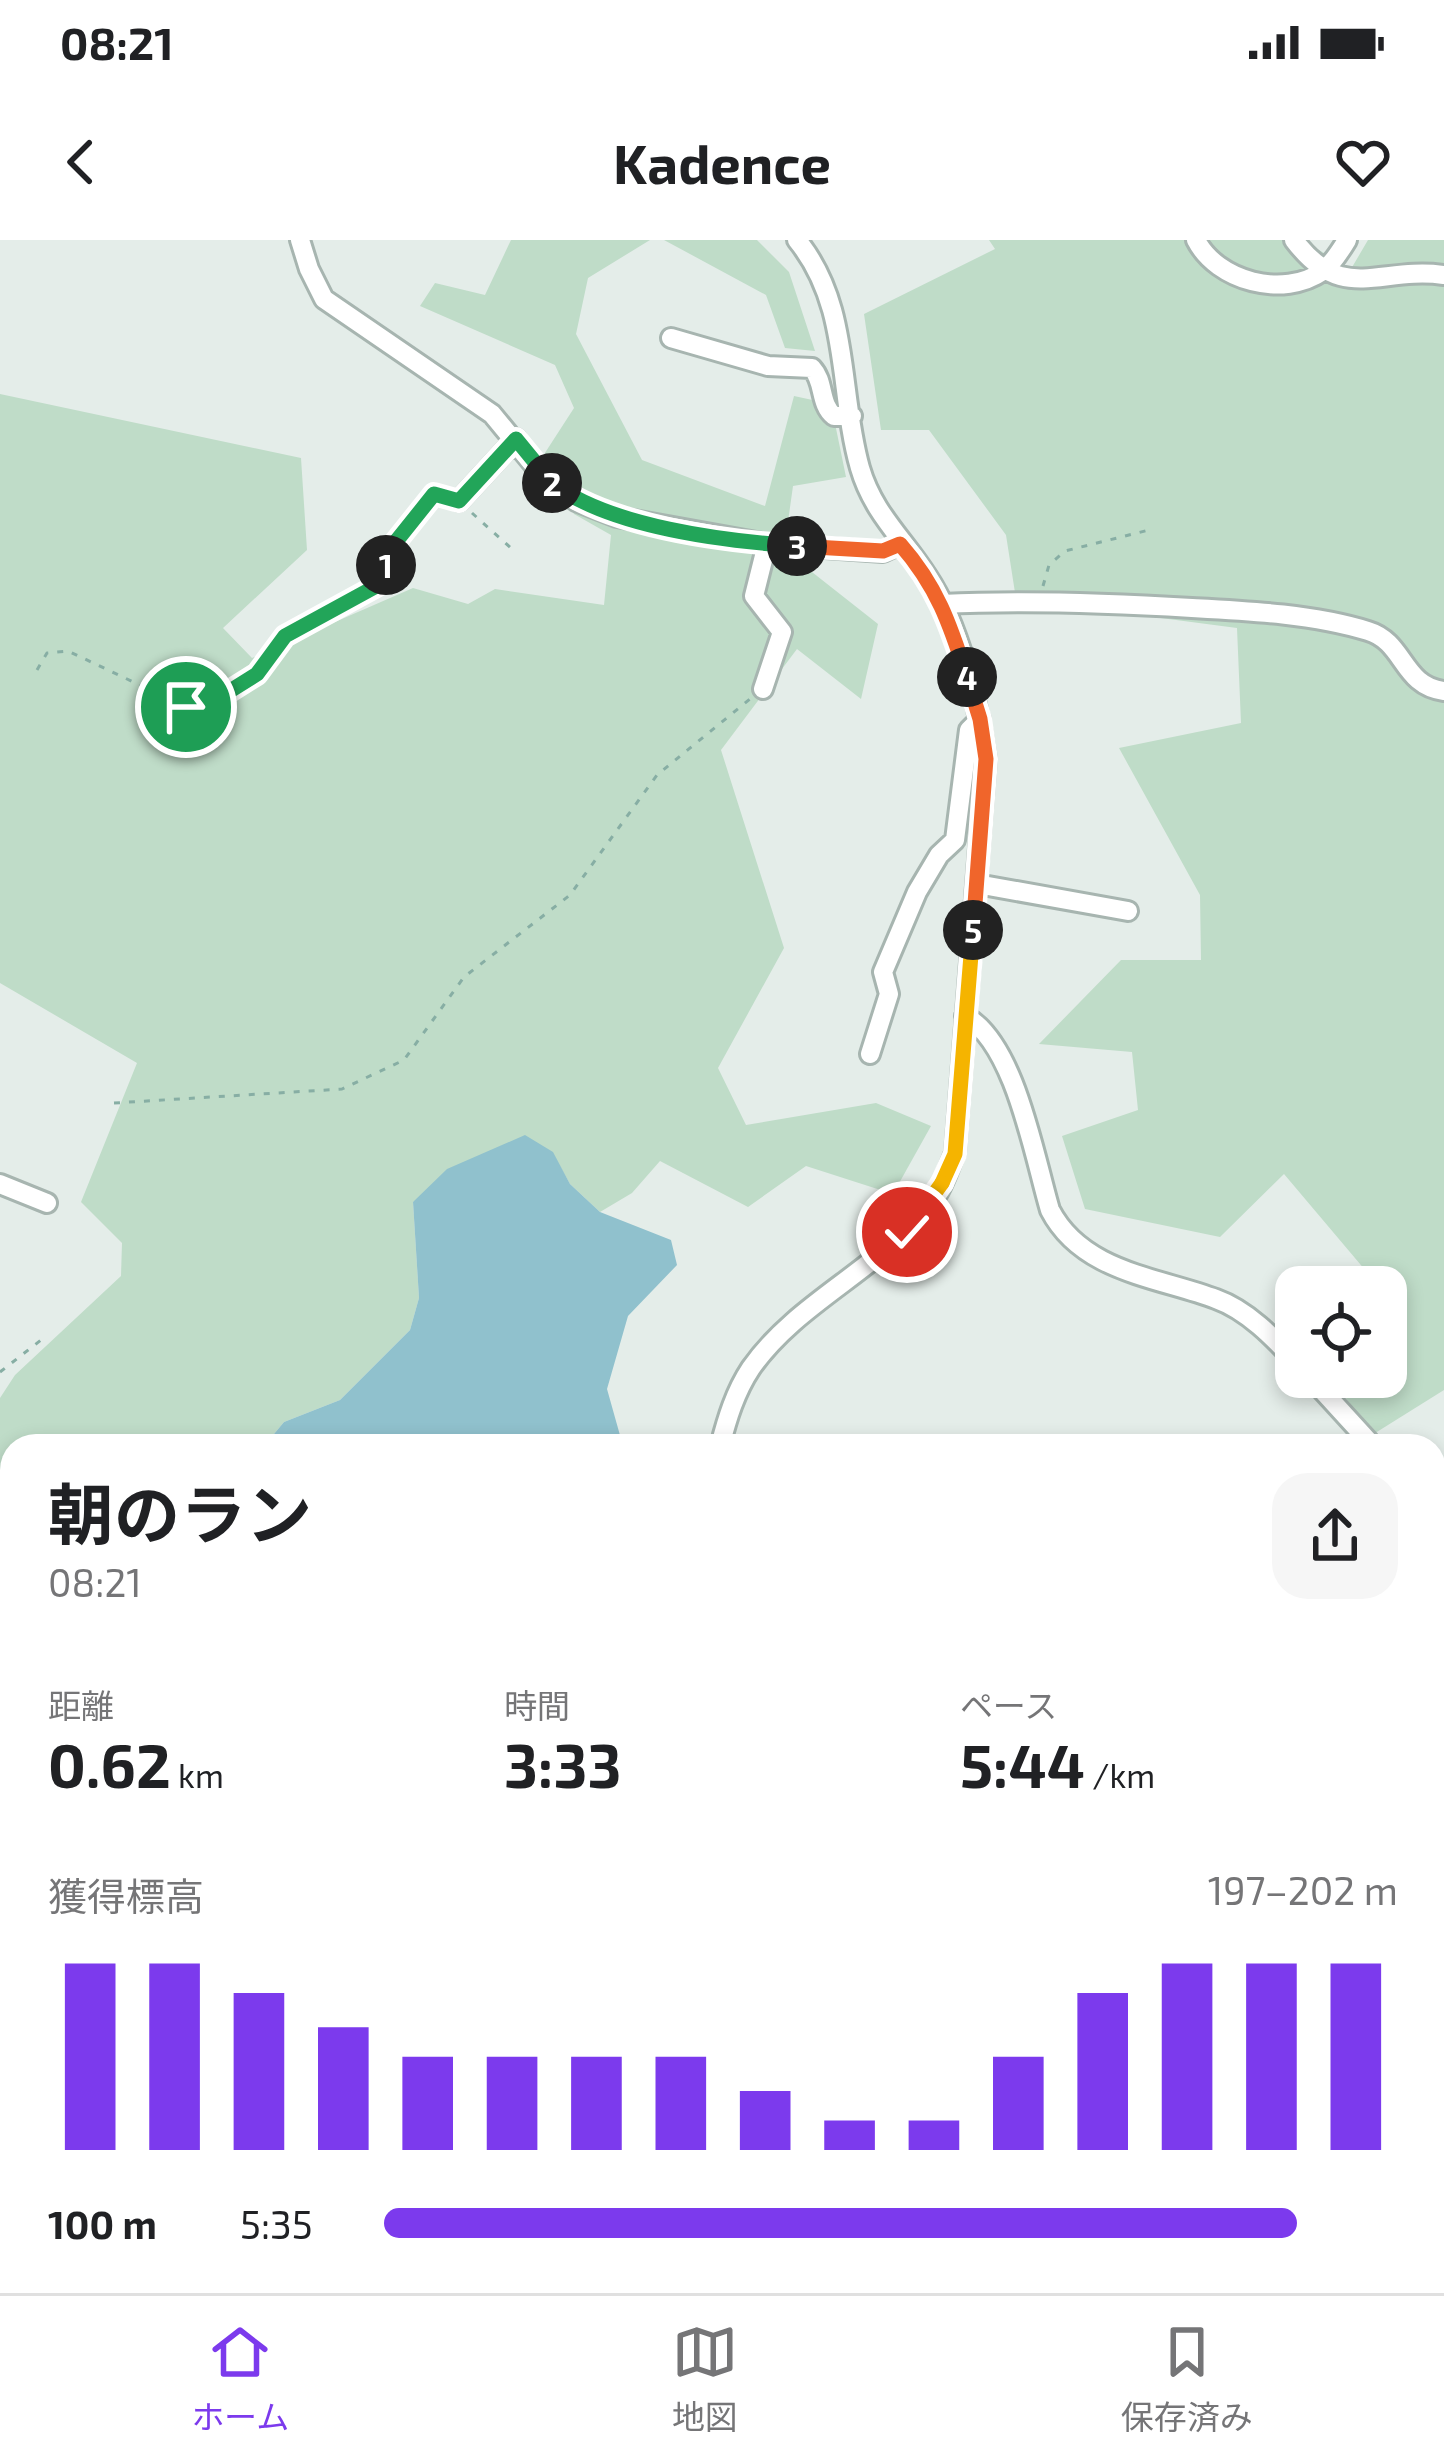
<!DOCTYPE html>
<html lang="ja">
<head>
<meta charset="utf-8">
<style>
  :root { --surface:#fff; --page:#f6f6f6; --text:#202124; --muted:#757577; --line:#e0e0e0; --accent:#7c3aed }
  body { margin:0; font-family:"Exo 2","Noto Sans JP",sans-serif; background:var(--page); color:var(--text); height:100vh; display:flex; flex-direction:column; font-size:45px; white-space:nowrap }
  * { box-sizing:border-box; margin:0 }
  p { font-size:39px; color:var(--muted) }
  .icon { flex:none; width:66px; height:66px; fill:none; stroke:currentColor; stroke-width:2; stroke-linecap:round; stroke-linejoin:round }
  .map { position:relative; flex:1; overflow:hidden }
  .details { position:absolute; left:0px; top:1194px; width:1446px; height:861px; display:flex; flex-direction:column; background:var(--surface); border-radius:36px 36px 0 0; box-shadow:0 6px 18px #0003 }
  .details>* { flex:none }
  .tools { position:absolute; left:1275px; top:1026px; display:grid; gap:24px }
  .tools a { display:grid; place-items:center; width:132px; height:132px; border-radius:24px; background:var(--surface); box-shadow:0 6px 18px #0003; font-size:60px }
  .pin { position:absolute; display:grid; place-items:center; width:102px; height:102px; color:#fff; margin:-51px; border:6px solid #fff; border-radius:50%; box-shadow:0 3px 12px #0007 }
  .km { position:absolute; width:60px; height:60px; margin:-30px; border-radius:50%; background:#222; color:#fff; font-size:33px; line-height:60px; text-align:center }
  .round { display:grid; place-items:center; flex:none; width:126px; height:126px; border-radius:36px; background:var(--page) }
  .overview { display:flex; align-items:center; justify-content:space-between; height:204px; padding:0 48px }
  h1 { font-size:66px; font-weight:700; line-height:90px }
  .metrics { display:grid; grid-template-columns:repeat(3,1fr); gap:18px; height:204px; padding:12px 48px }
  .metrics div { display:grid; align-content:center }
  .metrics b { font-size:60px; font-weight:700 }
  .metrics small { font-size:33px; font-weight:400 }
  .metrics p { font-size:33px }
  .chart { height:336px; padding:24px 48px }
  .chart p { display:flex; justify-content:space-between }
  .chart svg { width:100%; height:216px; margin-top:12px; stroke:var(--accent); stroke-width:6 }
  ul { padding:0 48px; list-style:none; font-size:39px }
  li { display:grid; grid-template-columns:192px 144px 1fr; align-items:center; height:90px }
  li i { height:30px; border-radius:15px; background:var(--accent) }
  .status { display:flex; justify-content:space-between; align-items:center; height:84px; padding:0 60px; background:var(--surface); direction:ltr }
  .status svg { height:33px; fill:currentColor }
  header { display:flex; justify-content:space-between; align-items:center; height:156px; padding:0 48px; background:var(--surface); font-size:54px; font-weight:700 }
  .tab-bar { display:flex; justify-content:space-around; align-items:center; height:168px; border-top:3px solid var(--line); background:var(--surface); font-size:33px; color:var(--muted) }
  .tab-bar a { display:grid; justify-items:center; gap:6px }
  .tab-bar .on { color:var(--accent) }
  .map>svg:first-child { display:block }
  .green { fill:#bfdcc8 }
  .water { fill:#90c1cd }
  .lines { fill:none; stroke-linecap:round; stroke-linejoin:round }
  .minor-casing { stroke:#a7b5b0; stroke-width:24 }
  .path { stroke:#87aea4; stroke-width:3; stroke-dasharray:6 9; stroke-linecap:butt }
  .minor { stroke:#fff; stroke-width:18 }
  .split-1-casing { stroke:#fff; stroke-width:24 }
  .split-2-casing { stroke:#fff; stroke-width:24 }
  .split-3-casing { stroke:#fff; stroke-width:24 }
  .split-4-casing { stroke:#fff; stroke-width:24 }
  .split-5-casing { stroke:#fff; stroke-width:24 }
  .split-6-casing { stroke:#fff; stroke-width:24 }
  .split-7-casing { stroke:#fff; stroke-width:24 }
  .split-1 { stroke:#22a559; stroke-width:15 }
  .split-2 { stroke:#22a559; stroke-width:15 }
  .split-3 { stroke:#22a559; stroke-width:15 }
  .split-4 { stroke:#f0652b; stroke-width:15 }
  .split-5 { stroke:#f0652b; stroke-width:15 }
  .split-6 { stroke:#f5b400; stroke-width:15 }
  .split-7 { stroke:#f5b400; stroke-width:15 }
</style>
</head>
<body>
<div class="status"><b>08:21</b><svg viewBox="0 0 49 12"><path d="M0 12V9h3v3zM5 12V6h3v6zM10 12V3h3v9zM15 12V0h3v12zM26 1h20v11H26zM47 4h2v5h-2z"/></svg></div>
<header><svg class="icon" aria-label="back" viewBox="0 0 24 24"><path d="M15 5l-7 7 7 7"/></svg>Kadence<svg class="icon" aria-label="heart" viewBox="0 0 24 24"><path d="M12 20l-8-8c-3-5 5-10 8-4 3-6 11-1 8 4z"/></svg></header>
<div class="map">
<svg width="1444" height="2053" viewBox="0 0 1444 2053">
  <rect width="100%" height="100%" fill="#e4ede9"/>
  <path class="green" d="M511,0h139l-62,38 -12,56 66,126 123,46 29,-110 37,8 15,73 -53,9 -9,64 94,74 -17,75 -64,-50 -76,101 63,198 -66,120 28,57 130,-22 55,23 -38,68 -87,-28 -58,41 -88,-46 -28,32 -32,19 -30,-28 -18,-32 -139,50 6,96 -9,32 -70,70 -56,22 -20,24h-252v250l-12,-4v-294l15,-23 106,-99 1,-33 -41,-41 56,-139 -137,-80v-589l301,64 6,92 -84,78 29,30 161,-70 55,16 27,-15 109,16 7,-70 -37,-21 -33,-55 33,-51 -19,-43 -135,-59 15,-23 50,12z
    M664,0h93l32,32 26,79 -30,-3 -19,-53z
    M989,0h313l49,29 17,-29h76v1150l-72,45 -41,-58h55v-90h-19l4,-10 -87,-103 -64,63 -135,-28 -23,-73 76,-26 -6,-58 -93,-8 82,-84h80l-1,-65 -81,-147 122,-25 -4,-95 -221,-29 -10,-64 -77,-105h-48l-17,-116 131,-65z
    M1434,1472l10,4v357l-10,-24z"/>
  <path class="water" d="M525,895l28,17 17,32 30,28 71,28 6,25 -49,51 -21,73 16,57h-359l20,-24 56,-22 70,-70 9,-32 -6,-96 34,-33z"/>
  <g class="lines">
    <defs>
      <path id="minor" d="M300,0l9,29 15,30 168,115 51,62 33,25 41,16 150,27 116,8 17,-8
        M1196,0c21,41 87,59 127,31 10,-8 18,-21 24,-31
        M1294,0c49,65 84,26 150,35
        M671,98l97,28 44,2c13,14 7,36 22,48h18
        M459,261l57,-62
        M942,364c84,-4 166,-1 250,4 57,3 121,6 176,23 37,11 34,55 76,60
        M763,449l19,-57 -28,-36 13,-52
        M977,644l151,27
        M965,776c50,27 69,140 85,194 32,62 107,67 166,89 31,11 58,39 80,63
        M870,814l19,-60 -6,-22 34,-80 22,-37 16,-15 14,-110 11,-11
        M0,944l47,19
        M1310,1137l63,69
        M720,1206c7,-27 15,-54 31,-78 48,-69 137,-102 185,-172 8,-12 13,-29 19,-43l31,-394c-8,-56 -27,-135 -59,-183 -24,-38 -54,-63 -67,-108 -22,-77 -9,-162 -63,-228
        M1434,1423h10
        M0,1446l12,5
        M0,1493l12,11
        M0,1590l12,-13
        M407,2043l11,10
        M609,2043l11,10
        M852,2043l3,10
        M1260,2043l6,10"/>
    </defs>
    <use href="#minor" class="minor-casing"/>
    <path class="path" d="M472,273l39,35
      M1043,346l6,-21 16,-14 88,-22
      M37,430l10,-17 21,-2 118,56 20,-1 51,-32 28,-38 97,-53 8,-34 44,-55 10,3
      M114,863l228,-14 62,-29 60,-83 106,-82 87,-120 93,-76
      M0,1132l41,-32
      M924,1206l1,-6
      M952,2053l14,-10
      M1329,2053l18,-10"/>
    <use href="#minor" class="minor"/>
  </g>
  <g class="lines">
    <defs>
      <path id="split-1" d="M186,467l20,-1 51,-32 28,-38 97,-53 4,-18"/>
      <path id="split-2" d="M386,325l4,-16 44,-55 25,7 57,-62 36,44"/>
      <path id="split-3" d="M552,243c58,44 172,58 245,63"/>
      <path id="split-4" d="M797,306l86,5 17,-7c37,42 50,80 67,133"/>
      <path id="split-5" d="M967,437l13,42 6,40 -13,171"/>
      <path id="split-6" d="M942,943l13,-29 18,-224"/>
      <path id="split-7" d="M907,992l35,-49"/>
    </defs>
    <use href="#split-1" class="split-1-casing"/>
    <use href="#split-2" class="split-2-casing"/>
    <use href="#split-3" class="split-3-casing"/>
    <use href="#split-4" class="split-4-casing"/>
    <use href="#split-5" class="split-5-casing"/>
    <use href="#split-6" class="split-6-casing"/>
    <use href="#split-7" class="split-7-casing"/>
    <use href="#split-1" class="split-1"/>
    <use href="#split-2" class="split-2"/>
    <use href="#split-3" class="split-3"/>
    <use href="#split-4" class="split-4"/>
    <use href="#split-5" class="split-5"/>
    <use href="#split-6" class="split-6"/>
    <use href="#split-7" class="split-7"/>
  </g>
</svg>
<div class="tools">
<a><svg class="icon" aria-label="locate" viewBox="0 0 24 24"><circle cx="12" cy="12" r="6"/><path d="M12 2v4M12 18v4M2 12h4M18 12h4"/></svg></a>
</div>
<div class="pin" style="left:186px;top:467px;background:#1e9e55"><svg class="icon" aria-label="arrive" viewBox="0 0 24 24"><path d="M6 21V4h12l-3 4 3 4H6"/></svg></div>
<div class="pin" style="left:907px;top:992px;background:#d93025"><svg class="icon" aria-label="check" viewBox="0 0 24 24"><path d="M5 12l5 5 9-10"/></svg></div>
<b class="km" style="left:386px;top:325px">1</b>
<b class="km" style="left:552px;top:243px">2</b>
<b class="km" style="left:797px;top:306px">3</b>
<b class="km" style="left:967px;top:437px">4</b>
<b class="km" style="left:973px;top:690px">5</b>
<section class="details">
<div class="overview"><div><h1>朝のラン</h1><p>08:21</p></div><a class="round"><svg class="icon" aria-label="share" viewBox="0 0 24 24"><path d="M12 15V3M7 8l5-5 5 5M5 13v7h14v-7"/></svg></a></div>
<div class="metrics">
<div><p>距離</p><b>0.62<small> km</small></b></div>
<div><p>時間</p><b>3:33</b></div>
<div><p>ペース</p><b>5:44<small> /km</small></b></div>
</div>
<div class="chart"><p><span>獲得標高</span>197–202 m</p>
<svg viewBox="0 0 160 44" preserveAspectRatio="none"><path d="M5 44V6M15 44V6M25 44V12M35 44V19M45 44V25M55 44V25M65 44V25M75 44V25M85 44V32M95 44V38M105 44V38M115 44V25M125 44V12M135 44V6M145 44V6M155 44V6"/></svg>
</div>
<ul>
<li><b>100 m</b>5:35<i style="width:90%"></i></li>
</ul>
</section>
</div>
<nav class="tab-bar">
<a class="on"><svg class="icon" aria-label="home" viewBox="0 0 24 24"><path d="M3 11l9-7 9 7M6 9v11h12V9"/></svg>ホーム</a>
<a><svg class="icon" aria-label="map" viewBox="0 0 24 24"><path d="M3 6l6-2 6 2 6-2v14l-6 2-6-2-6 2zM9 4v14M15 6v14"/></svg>地図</a>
<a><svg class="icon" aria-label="saved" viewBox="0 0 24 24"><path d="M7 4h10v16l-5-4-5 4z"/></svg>保存済み</a>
</nav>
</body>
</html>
